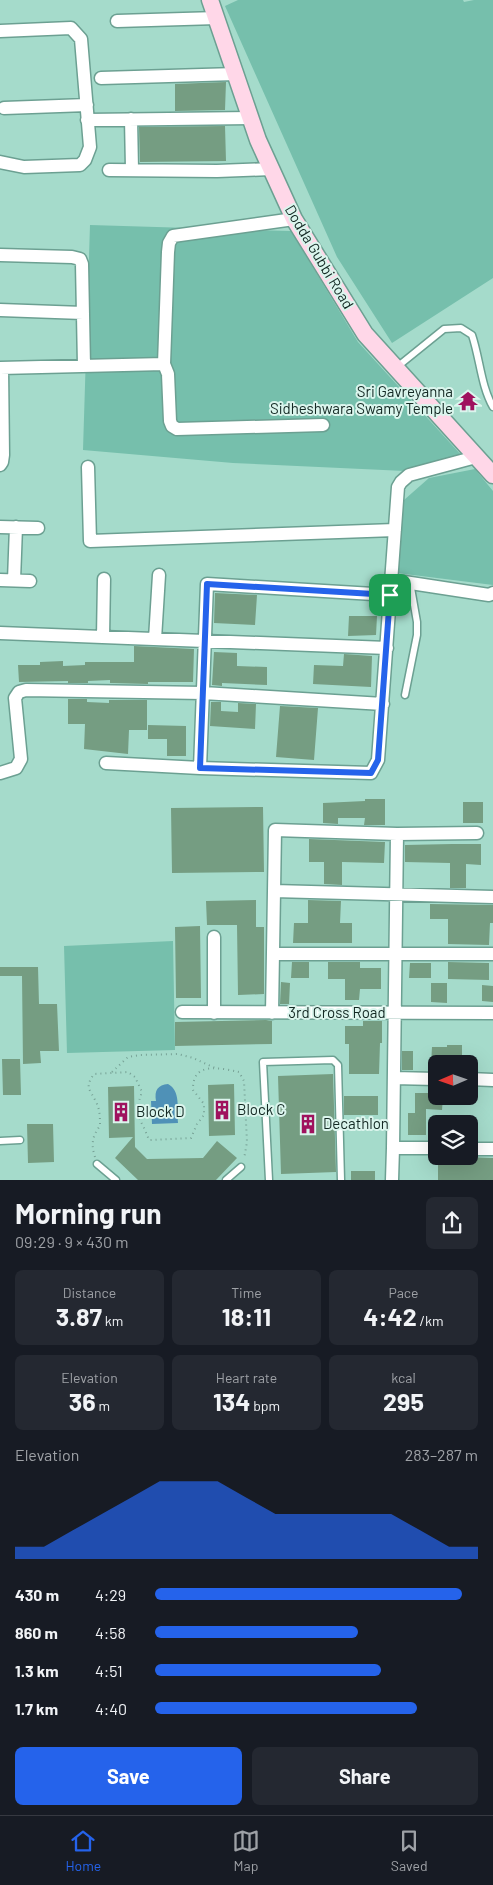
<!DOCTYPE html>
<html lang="en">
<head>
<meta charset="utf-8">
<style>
  :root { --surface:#171b24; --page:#242831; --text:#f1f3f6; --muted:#9ea1a6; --line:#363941; --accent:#2563eb }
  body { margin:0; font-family:Barlow,sans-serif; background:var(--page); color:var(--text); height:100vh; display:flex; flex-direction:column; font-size:19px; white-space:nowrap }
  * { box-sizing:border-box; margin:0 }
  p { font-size:16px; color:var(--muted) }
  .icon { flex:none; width:28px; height:28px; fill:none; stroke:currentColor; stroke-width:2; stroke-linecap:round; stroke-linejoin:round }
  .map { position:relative; height:1180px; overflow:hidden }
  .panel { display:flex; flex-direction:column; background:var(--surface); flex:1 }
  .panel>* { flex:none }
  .needle { width:32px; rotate:268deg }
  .fabs { position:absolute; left:428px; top:1055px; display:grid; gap:10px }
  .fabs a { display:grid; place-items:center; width:50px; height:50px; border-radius:8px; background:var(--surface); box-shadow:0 5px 20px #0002; font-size:25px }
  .pin { position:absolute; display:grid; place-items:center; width:42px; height:42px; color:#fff; margin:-21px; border-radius:10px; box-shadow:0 2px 8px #0006 }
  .round { display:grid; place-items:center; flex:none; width:52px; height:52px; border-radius:8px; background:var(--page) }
  .headline { display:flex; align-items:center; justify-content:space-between; height:85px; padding:0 15px }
  h1 { font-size:28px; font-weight:700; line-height:38px }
  .figures { display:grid; grid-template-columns:repeat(3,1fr); gap:8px; height:85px; padding:5px 15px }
  .figures div { display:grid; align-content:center; border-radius:8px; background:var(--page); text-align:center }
  .figures b { font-size:25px; font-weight:700 }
  .figures small { font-size:14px; font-weight:400 }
  .figures p { font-size:14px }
  .chart { height:140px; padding:10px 15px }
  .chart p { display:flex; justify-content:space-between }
  .chart svg { width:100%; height:90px; margin-top:5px; fill:var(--accent); opacity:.7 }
  .cta { display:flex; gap:10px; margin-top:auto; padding:10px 15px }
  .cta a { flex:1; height:58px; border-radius:8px; background:var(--accent); color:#fff; font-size:20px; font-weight:700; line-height:58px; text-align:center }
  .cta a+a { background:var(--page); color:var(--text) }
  ul { padding:0 15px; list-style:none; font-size:16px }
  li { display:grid; grid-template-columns:80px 60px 1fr; align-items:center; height:38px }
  li i { height:12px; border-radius:6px; background:var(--accent) }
  .tabs { display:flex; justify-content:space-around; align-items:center; height:70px; border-top:1px solid var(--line); background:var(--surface); font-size:14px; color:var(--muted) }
  .tabs a { display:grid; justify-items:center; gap:2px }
  .tabs .active { color:var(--accent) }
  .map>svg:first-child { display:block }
  .green { fill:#76bfac }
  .water { fill:#4f91b7 }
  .building { fill:#759d82 }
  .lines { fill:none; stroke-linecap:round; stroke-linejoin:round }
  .lane-casing { stroke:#6ca092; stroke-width:9 }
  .street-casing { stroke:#6ca092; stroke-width:15 }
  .secondary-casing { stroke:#6ca092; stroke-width:19 }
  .path { stroke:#77a296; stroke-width:2; stroke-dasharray:1 4; stroke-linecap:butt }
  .lane { stroke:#fff; stroke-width:6 }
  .street { stroke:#fff; stroke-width:12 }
  .secondary { stroke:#ffd7e8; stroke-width:16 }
  .route-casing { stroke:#fff; stroke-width:10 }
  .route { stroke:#2563eb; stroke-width:6 }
  .labels { text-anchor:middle; stroke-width:4; stroke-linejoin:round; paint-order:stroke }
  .street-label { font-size:15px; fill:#132823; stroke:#dbf5ed }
  .poi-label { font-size:15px; fill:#132823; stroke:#dbf5ed; text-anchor:start }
</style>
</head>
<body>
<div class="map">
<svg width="493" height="1180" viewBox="0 0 493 1180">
  <rect width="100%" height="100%" fill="#a5dbcb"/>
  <path class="green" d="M238,0h225l1,2 10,-2h19v278l-101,65 -55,-86 -112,-251z
    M90,225l201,6 67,111 105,115 -58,14 -172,-8 -150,-13z
    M475,469l18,22v94l-96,-12 7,-73 25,-22z
    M173,941l2,109 -108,3 -3,-107z"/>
  <path class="water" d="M168,1084c13,7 9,25 10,39l-26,1 -1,-23h5c-2,-11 2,-16 12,-17z"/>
  <path class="building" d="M226,82l-1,28 -50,1v-27z
    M225,126l1,35 -86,1 -1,-35z
    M215,593l42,2 -2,30 -41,-2z
    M349,616h28l-1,19 -28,1z
    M134,646l60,3 -1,33h-45v2l-38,-1v-3l-22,1v2h-20v-2l-49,1 -1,-17h22v-3l23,-1v5l22,-1v-3h49z
    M214,652l23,1v13l30,1v18l-45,-2v3l-10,-1z
    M344,654l28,2 -1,31 -58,-3 1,-19 29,1z
    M68,699h19v3l22,1v-3h38v30h-18l-1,24 -44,-5 1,-25h-17z
    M211,702h10v9l17,1v-9l18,1 -1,25 -45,-3z
    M280,706l38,2 -4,52 -38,-3z
    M148,725l38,1v30h-19v-17h-19z
    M365,799h20v26h-21l1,-7h-27v6l-15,-1v-20l42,-2z
    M463,802h20v21h-20z
    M263,807l1,65 -92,1 -1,-65z
    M309,839l76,3 -1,21 -42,-1v23l-18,-1v-22h-15z
    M452,844h29v21l-15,-1v24h-16v-25l-45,-1v-17z
    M256,900v27h8v67l-26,1 -1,-70h-30l-1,-24z
    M308,900l33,1 -1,22h12v20h-59l1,-20h14z
    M430,904l63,1v18h-3l-1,22 -41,-1v-25h-18z
    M200,926l1,72h-25l-1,-71z
    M292,962h17v16h-18z
    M328,962h32v6h21v21h-21l-1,11h-14v-21h-17z
    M448,962l41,1v17l-41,-1z
    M410,963h21v15h-22z
    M0,967h38l1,37h18l2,47h-19l1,12 -18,1 -1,-88h-22z
    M281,982l9,1 -1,21h-9z
    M431,983h16v20l-16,-1z
    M482,985l11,1v16l-11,-1z
    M266,1020l6,1v23l-97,2v-24z
    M363,1021h19v22h-2l-1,31h-30v-30h-4v-18h18z
    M447,1045h15v19h-31l1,-17h15z
    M402,1051h11v19h-11z
    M2,1059h18l1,36h-18z
    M333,1074l3,98 -55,2 -3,-98z
    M234,1084l1,51 -26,1 -1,-51z
    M134,1086l1,61 12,12 56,-1 14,-17 20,17 -21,22h-78l-23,-22 18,-21 -24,1 -1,-51z
    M415,1093h21v3h7l-1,14 -16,-1v26h-18v-22h7z
    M344,1096h34v19h-34z
    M27,1124h26l1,38 -26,1z
    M438,1156l55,2v22h-55z
    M351,1171h24v9h-24z"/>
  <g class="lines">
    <defs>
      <path id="lane" d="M397,367l47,-38 17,-1 11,7c8,24 9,51 21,72
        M405,695l12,-60v-13l-7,-40
        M0,1141l20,-1
        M97,1164l19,16
        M226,1180l15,-13
        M269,1180l-6,-118 70,-2 5,5 3,115"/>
      <path id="street" d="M117,21l100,-3
        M0,31l71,-3 10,11 9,108 -5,13 -5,5 -56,2 -24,-5
        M101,78l135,-4
        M4,108l83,-3
        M131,119l1,50
        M87,120l164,-2
        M109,170l108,1 54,-2
        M294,219l-121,17 -4,7 -1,9 -4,112 4,10 2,47 2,5 5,3 146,-4
        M0,255l72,2 8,2 2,5 2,102
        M0,310l83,3
        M0,368l164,-4
        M0,465l2,-3 1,-7 -1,-87
        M88,467l2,74 305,-11
        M0,527l38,1
        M0,580l30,1
        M14,580l2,-53
        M391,580l98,15 4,-2
        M0,633l387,15
        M103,637l1,-58
        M155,639l4,-64
        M106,763l94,5 171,5 7,-13 20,-273 3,-5 8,-7 67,-18
        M200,768l7,-184 183,11
        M0,773l16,-5 5,-9 -6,-61 4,-6 7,-2 177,3 180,11
        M397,834l-4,314h43
        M274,891l219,6
        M214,937v76
        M273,954h220
        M182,1012l311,1
        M272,1013l3,-183 122,4 80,-1
        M394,1078l42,1
        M469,1079l24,1
        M469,1149h24
        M392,1180l1,-32"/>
      <path id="secondary" d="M210,0l48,140 36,79 71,115 128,141"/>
    </defs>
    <use href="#lane" class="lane-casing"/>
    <use href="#street" class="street-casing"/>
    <use href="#secondary" class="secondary-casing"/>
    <path class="path" d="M112,1072l16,-15 12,-2 38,-1 15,4 22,10
      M95,1157c-4,-12 -3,-21 5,-31 0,-8 0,-17 -4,-24 -6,-13 -12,-14 -2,-28l34,-2 7,5 7,15c-9,24 -1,26 7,48l42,-2 6,-14 7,-9v-11l-11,-14c-1,-29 27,-22 46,-18l5,9 3,61 -3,17"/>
    <use href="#lane" class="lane"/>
    <use href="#street" class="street"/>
    <use href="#secondary" class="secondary"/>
  </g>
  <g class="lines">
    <defs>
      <path id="route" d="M207,584l183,11 -12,165 -7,13 -171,-5z"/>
    </defs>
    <use href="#route" class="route-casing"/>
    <use href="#route" class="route"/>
  </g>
  <defs>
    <symbol id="temple-bare" viewBox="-9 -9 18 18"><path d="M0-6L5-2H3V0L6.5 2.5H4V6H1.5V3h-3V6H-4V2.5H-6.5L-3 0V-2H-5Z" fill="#9f125e" stroke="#dbf5ed" stroke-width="2.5" paint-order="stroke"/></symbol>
    <symbol id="building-bare" viewBox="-9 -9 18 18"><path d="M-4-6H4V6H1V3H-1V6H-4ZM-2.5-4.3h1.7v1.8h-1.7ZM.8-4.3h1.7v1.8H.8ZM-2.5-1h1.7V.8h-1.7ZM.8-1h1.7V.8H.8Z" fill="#9f125e" stroke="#dbf5ed" stroke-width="2.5" paint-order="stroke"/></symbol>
  </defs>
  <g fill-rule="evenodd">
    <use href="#temple-bare" x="454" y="387" width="28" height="28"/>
    <use href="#building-bare" x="208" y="1096" width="28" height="28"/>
    <use href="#building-bare" x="107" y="1098" width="28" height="28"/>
    <use href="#building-bare" x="294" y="1110" width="28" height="28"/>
  </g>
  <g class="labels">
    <g class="street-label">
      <text transform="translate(319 257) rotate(59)" y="5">Dodda Gubbi Road</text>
      <text x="337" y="1018">3rd Cross Road</text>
    </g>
    <g class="poi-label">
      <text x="453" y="397" text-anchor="end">Sri Gavreyanna<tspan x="453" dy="17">Sidheshwara Swamy Temple</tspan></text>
      <text x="237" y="1115">Block C</text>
      <text x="136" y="1117">Block D</text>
      <text x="323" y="1129">Decathlon</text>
    </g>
  </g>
</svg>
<div class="fabs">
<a><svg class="needle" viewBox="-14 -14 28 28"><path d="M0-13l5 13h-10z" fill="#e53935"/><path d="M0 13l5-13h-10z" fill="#9ea1a6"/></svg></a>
<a><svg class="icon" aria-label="layers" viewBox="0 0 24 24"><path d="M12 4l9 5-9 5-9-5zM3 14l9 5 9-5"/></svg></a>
</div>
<div class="pin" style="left:390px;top:595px;background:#1e9e55"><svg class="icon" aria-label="arrive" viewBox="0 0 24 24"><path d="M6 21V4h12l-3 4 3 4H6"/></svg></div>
</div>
<section class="panel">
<div class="headline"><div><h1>Morning run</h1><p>09:29 · 9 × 430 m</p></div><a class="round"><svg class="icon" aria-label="share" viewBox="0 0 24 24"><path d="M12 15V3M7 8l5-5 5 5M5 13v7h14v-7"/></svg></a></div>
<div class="figures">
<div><p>Distance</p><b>3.87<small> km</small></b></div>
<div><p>Time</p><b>18:11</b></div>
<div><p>Pace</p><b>4:42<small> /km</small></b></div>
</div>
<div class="figures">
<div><p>Elevation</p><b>36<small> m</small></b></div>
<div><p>Heart rate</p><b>134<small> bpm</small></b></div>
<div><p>kcal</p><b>295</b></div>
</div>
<div class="chart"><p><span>Elevation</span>283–287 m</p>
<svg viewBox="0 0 160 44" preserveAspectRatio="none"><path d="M0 44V38L10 38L20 30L30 22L40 14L50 6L60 6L70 6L80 14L90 22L100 22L110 22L120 22L130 22L140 30L150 38L160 38V44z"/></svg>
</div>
<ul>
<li><b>430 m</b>4:29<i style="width:95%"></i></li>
<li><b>860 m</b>4:58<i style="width:63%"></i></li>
<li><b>1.3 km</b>4:51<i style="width:70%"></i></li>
<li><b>1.7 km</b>4:40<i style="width:81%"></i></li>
</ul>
<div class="cta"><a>Save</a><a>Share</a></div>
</section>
<nav class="tabs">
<a class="active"><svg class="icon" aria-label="home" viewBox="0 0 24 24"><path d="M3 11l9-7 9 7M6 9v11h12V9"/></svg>Home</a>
<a><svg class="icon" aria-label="map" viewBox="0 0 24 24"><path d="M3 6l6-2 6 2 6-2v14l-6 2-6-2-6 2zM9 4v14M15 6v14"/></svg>Map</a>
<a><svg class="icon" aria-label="saved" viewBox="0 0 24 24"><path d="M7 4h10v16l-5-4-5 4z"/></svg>Saved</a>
</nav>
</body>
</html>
